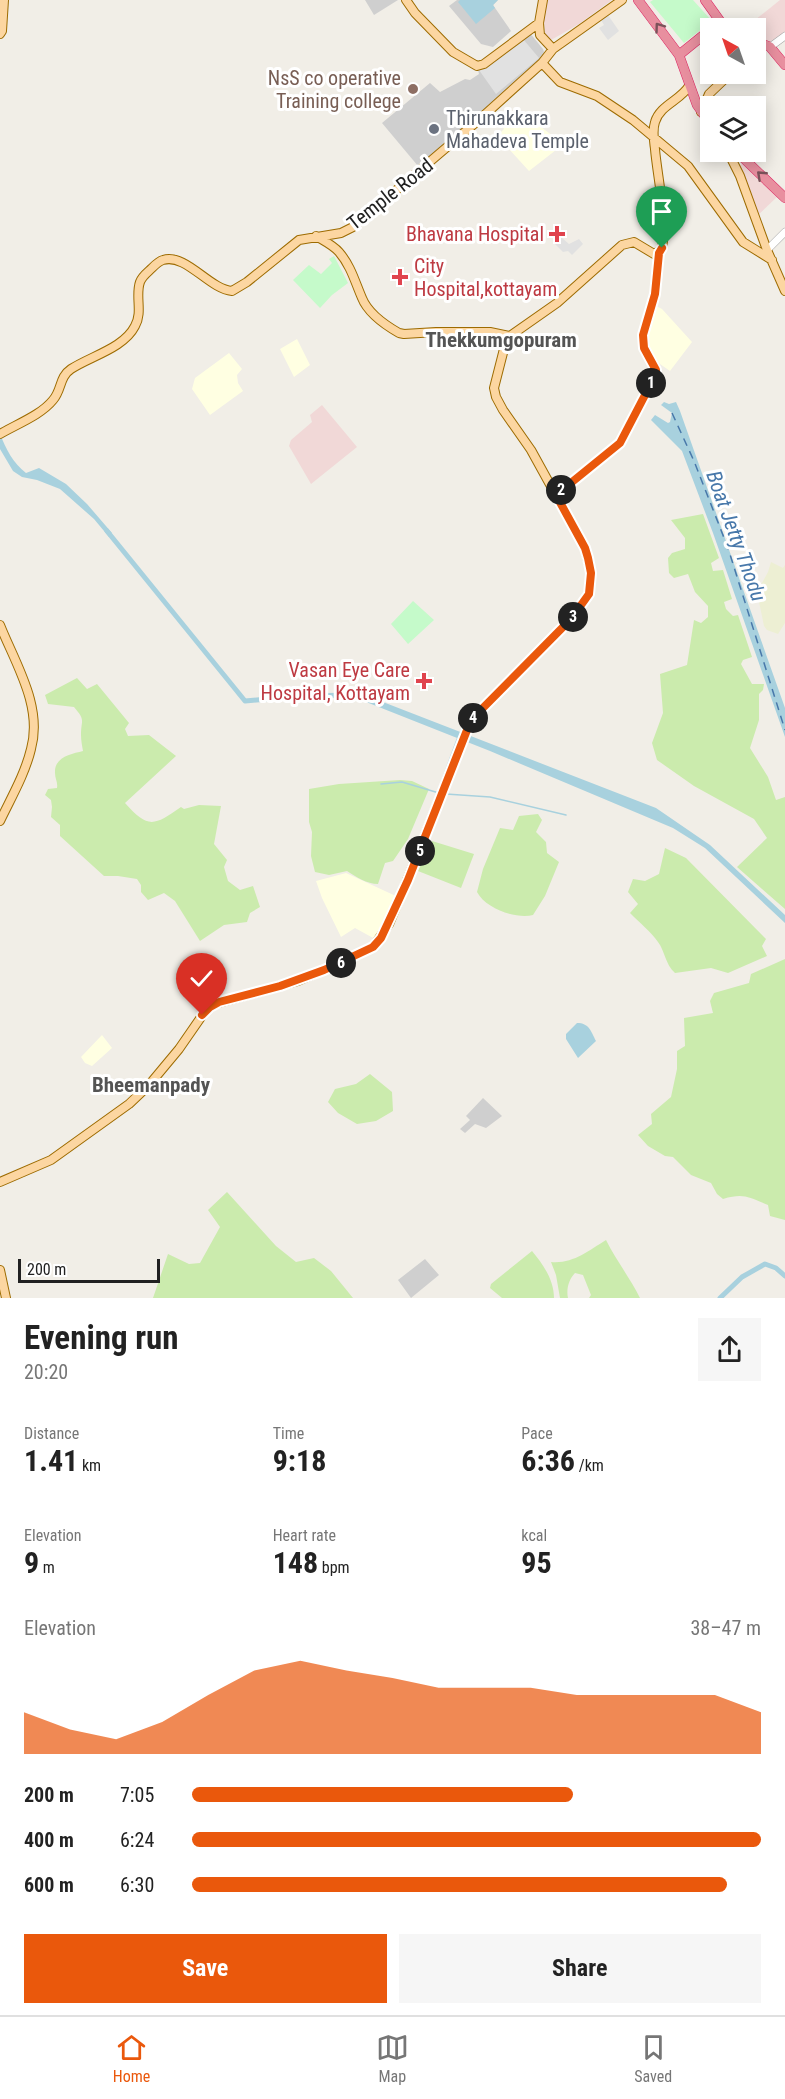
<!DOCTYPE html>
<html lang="en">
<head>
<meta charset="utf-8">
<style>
  :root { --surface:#fff; --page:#f6f6f6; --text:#222; --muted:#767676; --line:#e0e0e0; --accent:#ea580c }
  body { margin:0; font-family:"Roboto Condensed",sans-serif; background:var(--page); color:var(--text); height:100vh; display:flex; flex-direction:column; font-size:22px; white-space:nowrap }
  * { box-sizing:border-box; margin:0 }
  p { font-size:20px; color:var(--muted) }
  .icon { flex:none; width:33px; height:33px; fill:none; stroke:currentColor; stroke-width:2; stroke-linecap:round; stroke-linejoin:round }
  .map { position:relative; height:1298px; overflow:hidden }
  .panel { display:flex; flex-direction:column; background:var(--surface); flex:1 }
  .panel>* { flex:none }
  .needle { width:39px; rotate:320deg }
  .fabs { position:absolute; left:700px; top:18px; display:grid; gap:12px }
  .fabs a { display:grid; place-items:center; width:66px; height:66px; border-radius:0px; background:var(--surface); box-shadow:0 3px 15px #0003; font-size:30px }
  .scale { position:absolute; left:18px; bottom:15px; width:142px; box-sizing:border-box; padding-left:6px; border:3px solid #212121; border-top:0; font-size:16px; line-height:21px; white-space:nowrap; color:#212121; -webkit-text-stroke:4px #fff; paint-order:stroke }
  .pin { position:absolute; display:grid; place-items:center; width:51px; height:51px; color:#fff; margin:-62px -26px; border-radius:50% 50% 50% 0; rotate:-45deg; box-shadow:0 0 6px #0007 }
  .pin .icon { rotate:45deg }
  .km { position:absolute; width:30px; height:30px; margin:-15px; border-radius:50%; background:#222; color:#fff; font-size:16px; line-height:30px; text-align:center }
  .round { display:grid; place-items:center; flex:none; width:63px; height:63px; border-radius:0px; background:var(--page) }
  .overview { display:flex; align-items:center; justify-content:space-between; height:102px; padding:0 24px }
  h1 { font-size:33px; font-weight:700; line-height:45px }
  .metrics { display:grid; grid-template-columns:repeat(3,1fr); gap:9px; height:102px; padding:6px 24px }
  .metrics div { display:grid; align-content:center }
  .metrics b { font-size:30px; font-weight:700 }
  .metrics small { font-size:16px; font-weight:400 }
  .metrics p { font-size:16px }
  .chart { height:168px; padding:12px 24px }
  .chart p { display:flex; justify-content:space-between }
  .chart svg { width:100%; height:108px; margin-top:6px; fill:var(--accent); opacity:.7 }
  .cta { display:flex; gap:12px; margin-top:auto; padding:12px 24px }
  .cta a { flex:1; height:69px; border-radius:0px; background:var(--accent); color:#fff; font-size:24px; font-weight:700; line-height:69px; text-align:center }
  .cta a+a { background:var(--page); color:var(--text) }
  ul { padding:0 24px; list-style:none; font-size:20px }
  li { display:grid; grid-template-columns:96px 72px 1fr; align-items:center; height:45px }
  li i { height:15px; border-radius:8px; background:var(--accent) }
  .tabs { display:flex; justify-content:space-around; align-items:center; height:84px; border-top:2px solid var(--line); background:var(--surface); font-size:16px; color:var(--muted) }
  .tabs a { display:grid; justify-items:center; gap:3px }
  .tabs .active { color:var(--accent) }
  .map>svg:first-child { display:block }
  .commercial { fill:#f1d8d7 }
  .education { fill:#ffffe2 }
  .religious { fill:#cfcfcf }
  .farmland { fill:#edefd3 }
  .grass { fill:#cbebad }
  .park { fill:#c5faca }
  .parking { fill:#e1e1e1 }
  .water { fill:#a8d1de }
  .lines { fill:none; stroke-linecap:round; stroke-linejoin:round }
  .stream { stroke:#a8d1de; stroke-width:1.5 }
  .canal { stroke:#a8d1de; stroke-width:5 }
  .ferry { stroke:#4878aa; stroke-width:1.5; stroke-dasharray:8 6; stroke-linecap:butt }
  .minor-casing { stroke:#a8a8a8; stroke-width:8 }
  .major-casing { stroke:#9d6b00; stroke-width:10 }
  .highway-casing { stroke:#dc2763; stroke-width:10 }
  .minor { stroke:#fff; stroke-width:7 }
  .major { stroke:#fcd6a1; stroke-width:8 }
  .highway { stroke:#e88f9f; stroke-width:9 }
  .oneway { stroke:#7b525a }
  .route-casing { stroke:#fff; stroke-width:12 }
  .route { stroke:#ea580c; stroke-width:8 }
  .education-dot { fill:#8d6e63; stroke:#fff; stroke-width:2 }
  .worship-dot { fill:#6b7280; stroke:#fff; stroke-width:2 }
  .health-dot { fill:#e0444e; stroke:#fff; stroke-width:2 }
  .labels { text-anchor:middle; stroke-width:6; stroke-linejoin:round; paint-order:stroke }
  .education-label { font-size:20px; fill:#785e54; stroke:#fff; text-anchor:end }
  .worship-label { font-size:20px; fill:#5b616d; stroke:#fff; text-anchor:start }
  .street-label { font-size:20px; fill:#212121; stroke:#fff }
  .health-label { font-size:20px; fill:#be3a42; stroke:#fff; text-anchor:end }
  .neighbourhood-label { font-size:21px; font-weight:bold; fill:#545454; stroke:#fff }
  .water-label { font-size:21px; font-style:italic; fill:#4878aa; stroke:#fff }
</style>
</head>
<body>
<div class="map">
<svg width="785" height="1298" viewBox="0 0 785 1298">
  <rect width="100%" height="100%" fill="#f1eee7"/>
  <path class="commercial" d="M546,0h66l-33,24 -28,16 -6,-7 -2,-25z
    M780,0h5v34l-13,9 -16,-4v-11h-11z
    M742,163l35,34 -21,20 -18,-49z
    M322,405l35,42 -46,37 -22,-38 2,-6 21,-18 -2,-7z"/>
  <path class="education" d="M517,115l12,3 24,18 9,3 3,4 -36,28 -32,-35 7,-7 -2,-3 9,-9z
    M654,305l8,4 30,33 -22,29 -10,-7 -14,-18 -1,-9z
    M297,339l13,26 -16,12 -14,-28z
    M229,353l13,16 -5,6 1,8 5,8 -33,24 -18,-26 3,-11z
    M346,873l52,24 -23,42 -20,-11 -14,9 -19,-39 -6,-17z
    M102,1035l10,13 -20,18 -7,-3 -4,-6z"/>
  <path class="religious" d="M365,0h33l-24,15z
    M457,0h41l-5,5 18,26 -18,16 -12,-3 -32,-38z
    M529,32l14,17 1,3 -1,4 -75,68 -50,42 -36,-43 48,-40 10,9 25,-13 5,1 9,-6 -1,-4z
    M483,1098l19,18 -16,12 -11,-4 -10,9 -5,-4 10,-9 -4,-4z
    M425,1259l14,16 -28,23 -13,-18z"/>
  <path class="farmland" d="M771,562l12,6 2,-3v58l-7,11 -11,-4 -3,-4 -7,-34 11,-20z"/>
  <path class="grass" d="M703,514l16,44 -8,5 2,8 10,-1 9,29 -8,3 2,7 7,7 5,-1 14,42 -9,3 -2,4 11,20h12l-1,6 -4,4v26l-9,28 18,29 8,23 9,-3v112l-48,-42 30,-29 -13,-19 -60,-33 -37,-26 -5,-17 11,-30 -3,-39 27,-9 7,-45 7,3 7,-6v-11l-13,-14 -7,-18 -14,4 -5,-5 -1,-15 4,-5 13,-4v-11l-14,-18z
    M77,678l10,11 10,-5 32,39 -4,6 3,7 21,-1 27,21 -51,47c23,26 29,23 56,4l3,2 15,-4 22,1 -7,38 13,16 -3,7 4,14 12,9 13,-4 7,21 -10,6 -3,9 -23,3 -24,16 -25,-40 -11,-8 -16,7 -7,-8v-7l-4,-6 -19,-3h-14l-44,-40v-11l-9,-8 1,-10 -1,-7 -6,-5 3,-6 9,-1c1,-6 -2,-9 -2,-15 -1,-16 16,-19 28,-22 -1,-5 -2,-11 -2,-16 0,-16 5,-14 -7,-28l-26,-3 -3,-9z
    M400,780l12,1 17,8 -21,50 -15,22 -8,2 -7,21c-11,0 -22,-7 -31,-13l-18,4 -14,-3 -4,-16 1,-24 -3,-10v-33l30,-5z
    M538,814l4,6 -6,12 10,10 1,11 12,9 -14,34 -12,19c-17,4 -47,-6 -56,-23l6,-23 17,-41 13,2 6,-14z
    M432,841l42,13 -13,34 -43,-17z
    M665,848l21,10 80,81 -4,7 5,10 -39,17 -17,-5 -36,5c-10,-9 -10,-22 -17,-31 -7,-10 -19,-20 -28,-29l8,-9 -10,-12 5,-13 12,2 14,-7z
    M785,959v261l-15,-4 -2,-11c-20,-8 -24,-12 -45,-6l-6,-5 -6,-11 -20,-8 -18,-18 -8,-1 -17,-10 -10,-11 14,-11 -1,-10 20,-17 6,-28v-18l8,-5 -1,-28 29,-5 -3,-12 4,-8 35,-10 2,-9z
    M370,1074l22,18 1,19 -17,10 -19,3 -19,-11 -10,-11 7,-13 21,-5z
    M227,1192l49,54 20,16 18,-4 17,13 22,27h-200l15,-44 21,10 11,-1 20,-36 -12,-17z
    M606,1240c10,20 24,38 34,58h-51l2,-3 -8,-20 -8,-2c-6,6 -9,16 -7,25h-8l-4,-23 -5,-13c22,2 37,-11 55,-22z
    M532,1251c11,13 22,29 22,47h-52l-12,-10 1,-4z"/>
  <path class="park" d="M653,0h40l19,21 -28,22 -34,-41z
    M334,256l14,27 -16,12 -12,13 -27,-28 16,-15 12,9 11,-11 -3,-4z
    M413,601l21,19 -26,24 -17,-20z"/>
  <path class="parking" d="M608,15l11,16 -11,9 -9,-12 5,-3 -3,-5z
    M523,39l16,19 -43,36 -17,-24z
    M561,237l8,7 10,-5 4,5 -11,11 -4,-4 -5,1 -9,-9z"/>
  <path class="water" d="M460,0h38l-5,5 2,3 -19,16 -18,-22z
    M664,402l5,2 7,-2 4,9 105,297v29l-72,-204 -31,-82 -31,-31 4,-5 13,8 2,-1 2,-9 -11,-8z
    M0,434c6,15 13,29 26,39l13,-5 27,16 21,20 25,29 -3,4 -15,-18 -34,-30 -23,-9 -15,-3 -9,-6 -13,-22z
    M352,690l304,118 54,37 75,70v8l-80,-75 -32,-20 -183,-77 -139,-55z
    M577,1023c12,0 14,8 19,18l-18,17 -12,-19v-5z"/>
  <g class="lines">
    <path class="stream" d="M442,780l16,-43
      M381,784l21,-2 37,11
      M446,794l44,3 76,18"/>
    <path class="canal" d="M107,531l138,170 54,-5 56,-1
      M720,1298l22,-21 23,-13 11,4 9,8"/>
    <path class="ferry" d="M672,413l22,48 34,87 57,182"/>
    <defs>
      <path id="minor" d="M770,47l15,-11
        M767,250l18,-18
        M556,495l64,-52 36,-69v-4l-12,-22 -1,-13 12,-41 4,-41"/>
      <path id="major" d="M406,0l9,13 38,39 24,14 7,-2 55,-41
        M543,0l-4,23 1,12 13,14
        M0,34l2,-3 2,-31
        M542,63l18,19 37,14 36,24 55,46 55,76 29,18
        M701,112l8,-18 21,-20
        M728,152l12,24 27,74 18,41
        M316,236c8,5 17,9 23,16 12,14 16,30 23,46 6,15 23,27 37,35l5,1 32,-2h54l20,4
        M0,434c17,-10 41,-19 53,-34 9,-10 6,-23 18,-31 20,-13 53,-21 64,-43 8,-14 0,-30 5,-44 2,-6 8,-10 12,-14 3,-3 7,-7 11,-8 23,-7 46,29 69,31l15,-9 52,-42 42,-7 12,-6 127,-108 62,-56 11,-14 69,-49
        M0,625c15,38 43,81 31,124 -6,25 -20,49 -31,72
        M0,1182l51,-22 78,-56 20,-19 30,-36 27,-39 9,-6 83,-23 47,-20 28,-14 16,-23 13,-31 69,-173 100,-101 18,-25 2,-21 -6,-25 -54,-98 -28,-40 -7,-13 -2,-9 11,-43 5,-9 47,-33 65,-58 12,-3 20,12 7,-4c8,-22 -4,-75 -6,-101 -1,-8 -3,-18 0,-27 5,-17 26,-22 34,-36
        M0,1270l6,28"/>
      <path id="highway" d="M638,0l41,55 18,50 14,20
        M705,0l15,21 10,7
        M756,41l14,6 15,18
        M679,55l32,-26
        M737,152l48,46"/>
    </defs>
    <use href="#minor" class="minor-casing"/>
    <use href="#major" class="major-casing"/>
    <use href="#highway" class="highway-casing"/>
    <use href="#minor" class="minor"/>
    <use href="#major" class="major"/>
    <use href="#highway" class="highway"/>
  </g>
  <defs><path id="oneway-chevron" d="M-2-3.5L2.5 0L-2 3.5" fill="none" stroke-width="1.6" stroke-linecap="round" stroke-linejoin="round" transform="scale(1.5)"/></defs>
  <g class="oneway">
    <use href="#oneway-chevron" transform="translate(659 27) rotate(-126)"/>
    <use href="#oneway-chevron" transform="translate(761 175) rotate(-137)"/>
  </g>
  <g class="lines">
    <defs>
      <path id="route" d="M202,1015l8,-8 9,-5 61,-16 44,-16 49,-23 8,-9 27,-58 63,-160 100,-101 18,-25 2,-21 -3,-15 -3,-10 -29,-53 64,-52 36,-69v-4l-12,-22 -1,-13 12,-41 4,-41 3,-5"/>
    </defs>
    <use href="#route" class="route-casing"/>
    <use href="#route" class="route"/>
  </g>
  <circle class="education-dot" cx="413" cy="89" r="6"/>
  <circle class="worship-dot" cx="434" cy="129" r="6"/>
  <g class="health-dot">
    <path d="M554 225h6v6h6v6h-6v6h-6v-6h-6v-6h6z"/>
    <path d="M397 268h6v6h6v6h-6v6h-6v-6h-6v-6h6z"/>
    <path d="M421 672h6v6h6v6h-6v6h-6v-6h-6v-6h6z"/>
  </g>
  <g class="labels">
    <g class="education-label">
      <text x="401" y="85">NsS co operative<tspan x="401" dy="23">Training college</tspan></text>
    </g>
    <g class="worship-label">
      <text x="446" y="125">Thirunakkara<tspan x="446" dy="23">Mahadeva Temple</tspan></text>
    </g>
    <g class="street-label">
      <text transform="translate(390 194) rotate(-38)" y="7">Temple Road</text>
    </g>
    <g class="health-label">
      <text x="544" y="241">Bhavana Hospital</text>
      <text x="414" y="273" text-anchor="start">City<tspan x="414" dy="23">Hospital,kottayam</tspan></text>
      <text x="410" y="677">Vasan Eye Care<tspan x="410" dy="23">Hospital, Kottayam</tspan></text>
    </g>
    <g class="neighbourhood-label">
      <text x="501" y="347">Thekkumgopuram</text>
      <text x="151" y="1092">Bheemanpady</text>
    </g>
    <g class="water-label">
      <text transform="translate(736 536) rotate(70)" y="7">Boat Jetty Thodu</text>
    </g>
  </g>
</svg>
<div class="fabs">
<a><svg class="needle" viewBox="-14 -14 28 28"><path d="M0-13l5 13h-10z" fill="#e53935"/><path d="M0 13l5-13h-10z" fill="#767676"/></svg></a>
<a><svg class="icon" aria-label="layers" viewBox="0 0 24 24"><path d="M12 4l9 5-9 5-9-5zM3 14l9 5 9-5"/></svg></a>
</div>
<div class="scale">200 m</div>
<div class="pin" style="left:662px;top:248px;background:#1e9e55"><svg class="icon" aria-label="arrive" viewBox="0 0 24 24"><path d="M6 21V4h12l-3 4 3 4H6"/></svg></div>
<div class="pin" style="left:202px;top:1015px;background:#d93025"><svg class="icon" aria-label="check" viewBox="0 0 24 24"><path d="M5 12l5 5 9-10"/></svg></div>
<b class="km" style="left:651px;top:383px">1</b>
<b class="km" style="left:561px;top:490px">2</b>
<b class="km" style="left:573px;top:617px">3</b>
<b class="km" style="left:473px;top:718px">4</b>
<b class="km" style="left:420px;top:851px">5</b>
<b class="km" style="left:341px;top:963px">6</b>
</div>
<section class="panel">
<div class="overview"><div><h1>Evening run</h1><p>20:20</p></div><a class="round"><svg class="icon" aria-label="share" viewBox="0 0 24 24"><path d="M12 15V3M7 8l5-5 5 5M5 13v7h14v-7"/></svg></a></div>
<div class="metrics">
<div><p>Distance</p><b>1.41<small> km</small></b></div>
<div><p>Time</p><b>9:18</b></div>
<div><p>Pace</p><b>6:36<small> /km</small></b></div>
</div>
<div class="metrics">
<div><p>Elevation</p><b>9<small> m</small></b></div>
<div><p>Heart rate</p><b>148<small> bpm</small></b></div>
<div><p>kcal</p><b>95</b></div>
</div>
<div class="chart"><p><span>Elevation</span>38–47 m</p>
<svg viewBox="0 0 160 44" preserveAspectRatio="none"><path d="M0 44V27L10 34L20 38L30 31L40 20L50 10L60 6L70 10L80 13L90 17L100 17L110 17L120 20L130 20L140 20L150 20L160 27V44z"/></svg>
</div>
<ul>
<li><b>200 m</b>7:05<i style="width:67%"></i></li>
<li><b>400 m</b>6:24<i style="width:100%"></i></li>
<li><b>600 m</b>6:30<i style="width:94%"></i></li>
</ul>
<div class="cta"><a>Save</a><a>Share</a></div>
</section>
<nav class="tabs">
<a class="active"><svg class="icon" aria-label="home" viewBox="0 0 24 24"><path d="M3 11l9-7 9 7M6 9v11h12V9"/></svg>Home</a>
<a><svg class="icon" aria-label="map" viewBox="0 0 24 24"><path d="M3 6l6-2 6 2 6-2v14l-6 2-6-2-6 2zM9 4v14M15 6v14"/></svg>Map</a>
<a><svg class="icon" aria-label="saved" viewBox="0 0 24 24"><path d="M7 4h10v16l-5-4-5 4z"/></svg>Saved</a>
</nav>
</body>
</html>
